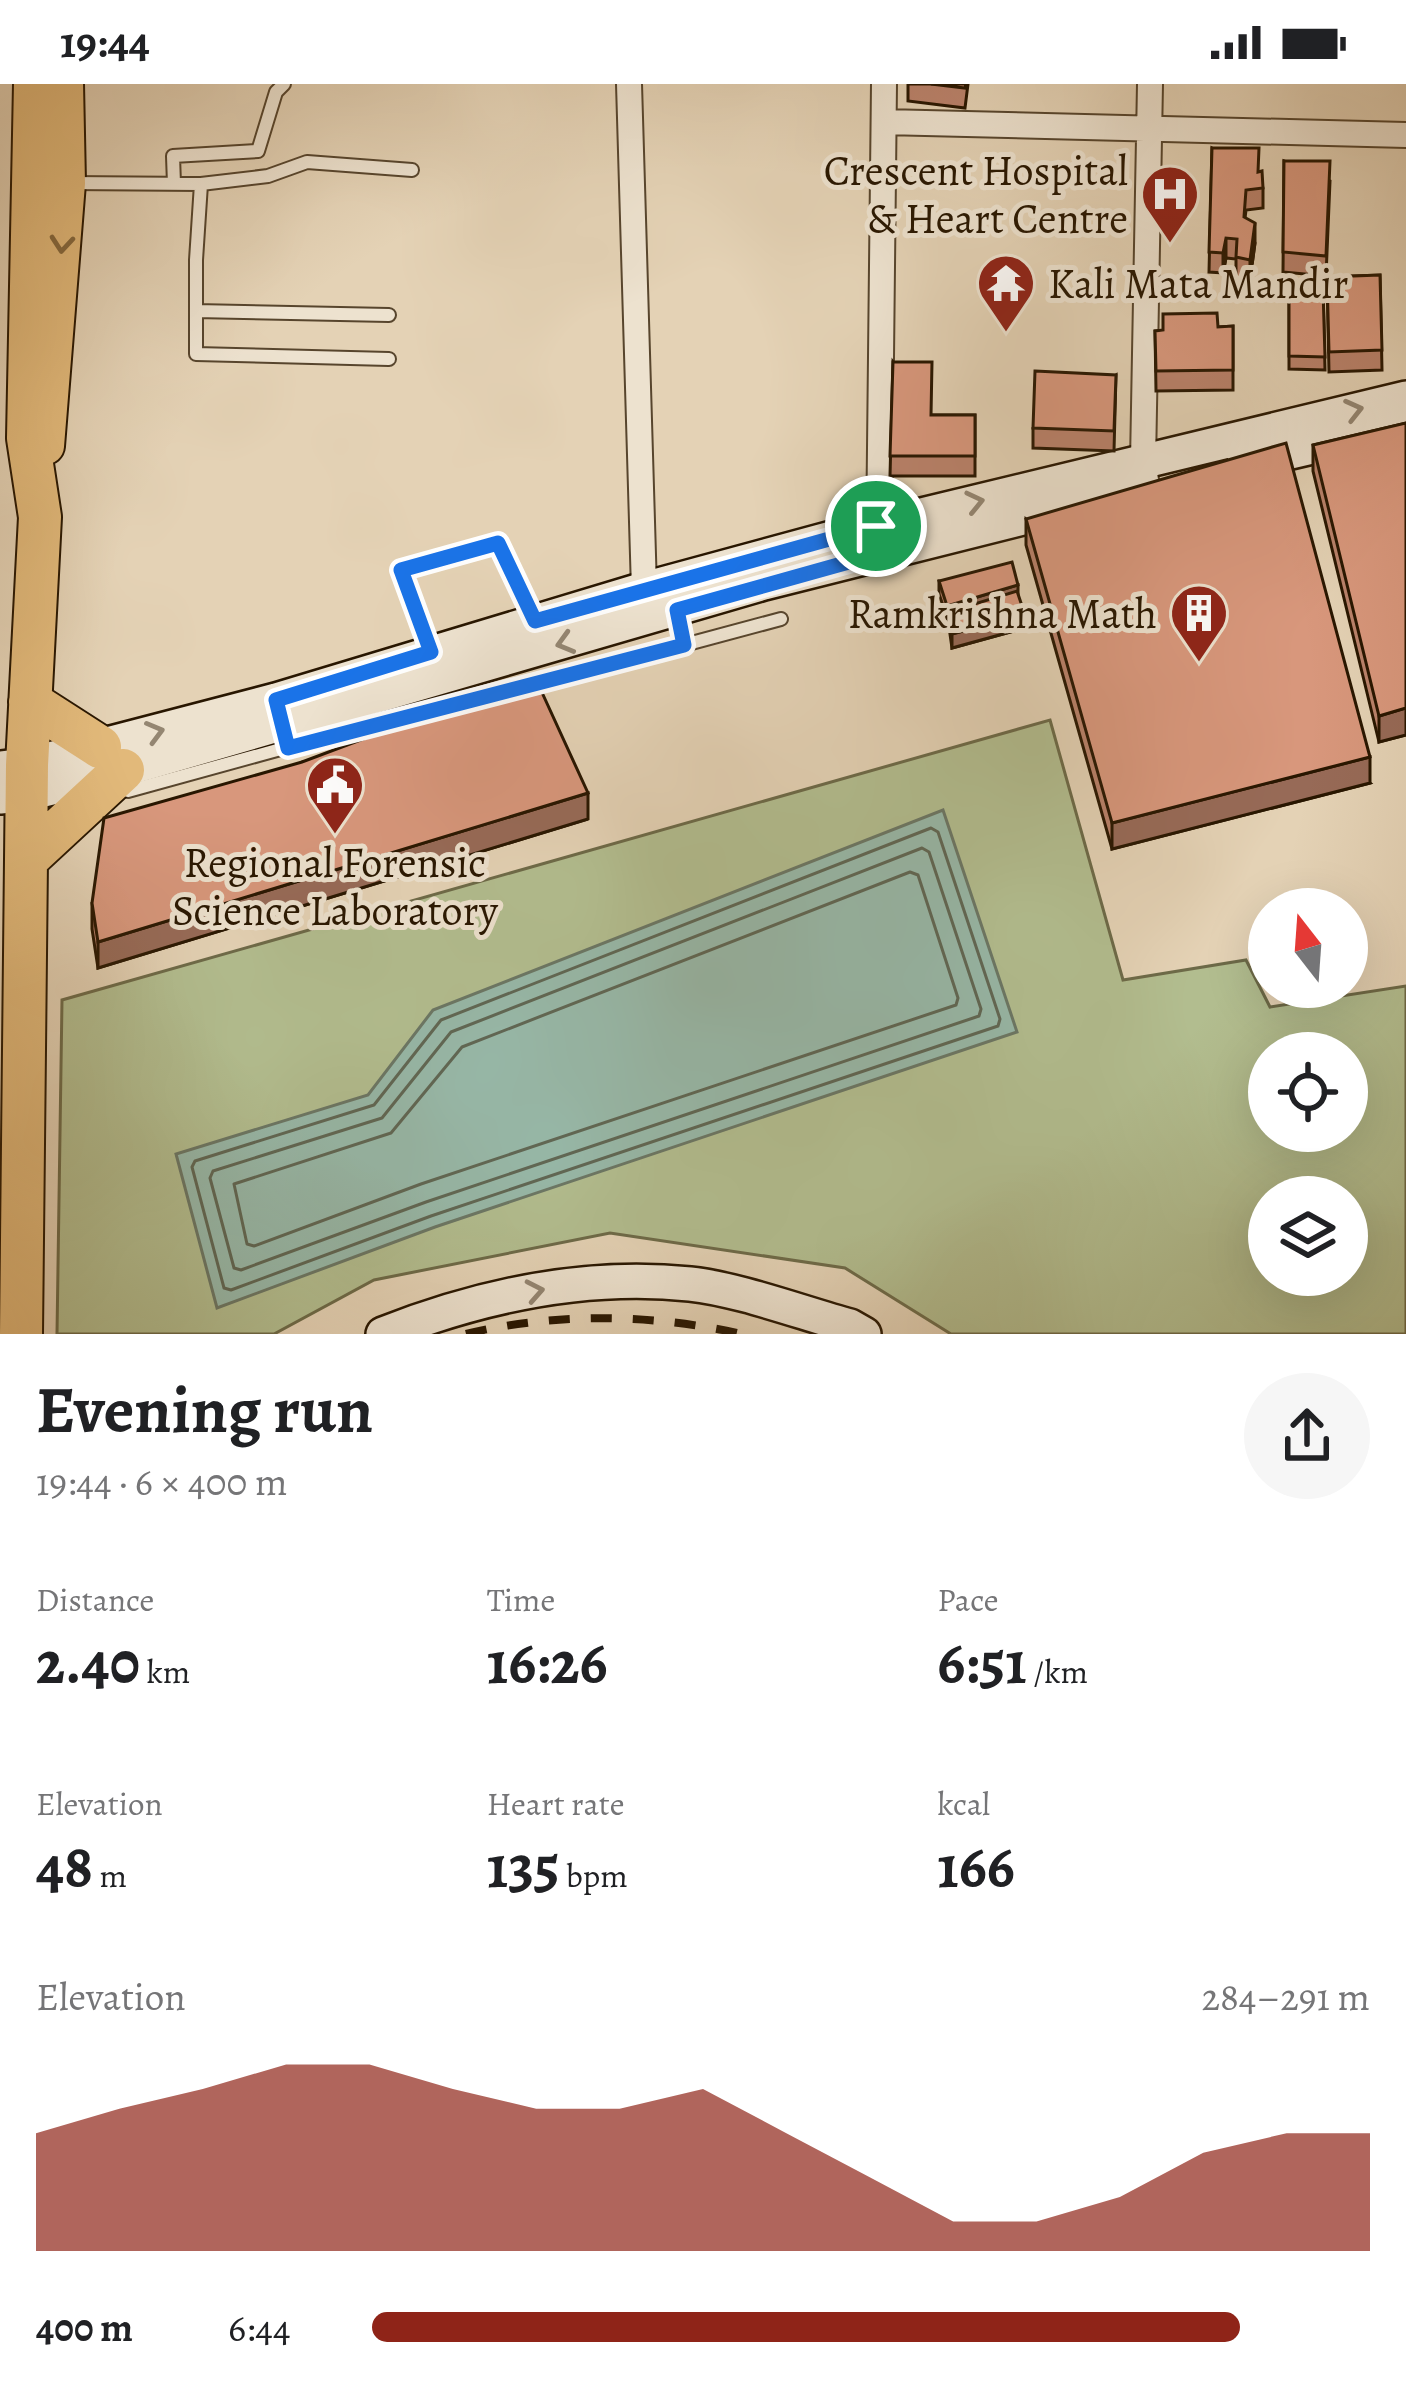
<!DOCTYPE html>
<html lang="en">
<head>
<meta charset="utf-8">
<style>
  :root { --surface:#fff; --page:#f6f6f6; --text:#202124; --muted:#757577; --accent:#8f2418 }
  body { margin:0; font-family:Alegreya,serif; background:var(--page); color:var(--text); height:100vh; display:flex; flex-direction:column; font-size:45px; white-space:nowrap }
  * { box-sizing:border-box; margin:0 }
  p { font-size:39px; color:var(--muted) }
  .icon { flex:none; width:66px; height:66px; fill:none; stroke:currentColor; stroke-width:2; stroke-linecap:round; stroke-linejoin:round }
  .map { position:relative; height:1250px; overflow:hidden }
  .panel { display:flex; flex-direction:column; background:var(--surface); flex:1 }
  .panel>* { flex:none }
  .needle { width:78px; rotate:343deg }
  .controls { position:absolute; left:1248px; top:804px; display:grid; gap:24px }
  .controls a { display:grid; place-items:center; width:120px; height:120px; border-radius:50%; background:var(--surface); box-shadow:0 12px 48px #0002; font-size:60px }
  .pin { position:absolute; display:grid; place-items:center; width:102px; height:102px; color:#fff; margin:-51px; border:6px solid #fff; border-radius:50%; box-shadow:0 3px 12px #0007 }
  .round { display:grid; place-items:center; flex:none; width:126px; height:126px; border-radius:63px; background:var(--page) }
  .headline { display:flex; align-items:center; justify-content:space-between; height:204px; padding:0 36px }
  h1 { font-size:66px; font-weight:600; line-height:90px }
  .figures { display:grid; grid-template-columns:repeat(3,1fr); gap:18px; height:204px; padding:12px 36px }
  .figures div { display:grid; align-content:center }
  .figures b { font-size:60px; font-weight:600 }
  .figures small { font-size:33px; font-weight:400 }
  .figures p { font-size:33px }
  .chart { height:336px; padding:24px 36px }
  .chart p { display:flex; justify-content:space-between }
  .chart svg { width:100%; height:216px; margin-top:12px; fill:var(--accent); opacity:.7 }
  ul { padding:0 36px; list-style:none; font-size:39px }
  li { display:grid; grid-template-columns:192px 144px 1fr; align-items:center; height:90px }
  li i { height:30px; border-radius:15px; background:var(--accent) }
  .status { display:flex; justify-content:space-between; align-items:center; height:84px; padding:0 60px; background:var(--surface); direction:ltr }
  .status svg { height:33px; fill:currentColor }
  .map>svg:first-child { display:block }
  .green { fill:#b2bd8f; stroke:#6d6a48; stroke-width:3; fill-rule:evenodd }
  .water { fill:#97b8a8; stroke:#6b7765; stroke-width:3 }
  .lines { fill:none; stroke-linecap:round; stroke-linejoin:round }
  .shore { stroke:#606754; stroke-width:3 }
  .lane-casing { stroke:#57452d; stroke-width:16 }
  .street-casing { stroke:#57452d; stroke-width:28 }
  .secondary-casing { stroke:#281600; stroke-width:38 }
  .primary-casing { stroke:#281600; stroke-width:40 }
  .highway-casing { stroke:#281600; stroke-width:46 }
  .lane { stroke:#ede2cf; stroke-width:12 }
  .street { stroke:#ede2cf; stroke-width:24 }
  .secondary { stroke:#ede2cf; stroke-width:33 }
  .primary { stroke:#e2b97a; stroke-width:36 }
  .highway { stroke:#e2b97a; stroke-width:42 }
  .rail { stroke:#281600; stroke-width:8; stroke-dasharray:21 21; stroke-linecap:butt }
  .wall { fill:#ba826b; stroke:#281600; stroke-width:3 }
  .shaded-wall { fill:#976a57; stroke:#281600; stroke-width:3 }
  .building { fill:#d8977c; stroke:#281600; stroke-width:3 }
  .oneway { stroke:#85683d }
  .oneway2 { stroke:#948672 }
  .route-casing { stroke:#fff; stroke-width:24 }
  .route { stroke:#1a73e8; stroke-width:15 }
  .labels { text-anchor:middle; stroke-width:10; stroke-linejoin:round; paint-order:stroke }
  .poi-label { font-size:42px; fill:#281600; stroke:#ede2cf; text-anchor:end }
</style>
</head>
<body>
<div class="status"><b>19:44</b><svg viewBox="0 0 49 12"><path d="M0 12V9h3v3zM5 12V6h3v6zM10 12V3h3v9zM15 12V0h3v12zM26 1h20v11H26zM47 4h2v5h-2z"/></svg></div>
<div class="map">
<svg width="1406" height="1250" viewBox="0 0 1406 1250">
  <rect width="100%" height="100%" fill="#e4d2b5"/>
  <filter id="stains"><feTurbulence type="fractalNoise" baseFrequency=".00167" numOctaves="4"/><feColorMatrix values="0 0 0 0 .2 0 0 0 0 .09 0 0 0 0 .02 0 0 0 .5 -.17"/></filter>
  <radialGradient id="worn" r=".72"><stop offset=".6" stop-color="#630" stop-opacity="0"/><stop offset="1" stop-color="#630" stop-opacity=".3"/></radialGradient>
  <path class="green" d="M1050,636l73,260 123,-20 24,47 136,-21v348h-455l-106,-66 -235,-35 -236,47 -100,54h-217l5,-334zM1269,969h78v78h-78zM1269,1113h78v78h-78z"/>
  <path class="water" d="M943,726l74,222 -582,195 -218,81 -41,-154 192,-59 65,-85z"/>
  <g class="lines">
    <path class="shore" d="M931,744l7,4 62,187 -2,7 -567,190 -200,74 -7,-2 -32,-121 3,-6 179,-56 67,-85z
      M922,764l7,4 52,157 -2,7 -553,186 -185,68 -7,-2 -24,-90 3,-7 169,-53 69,-86z
      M910,788l8,3 40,123 -2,7 -535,179 -167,62 -7,-2 -13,-60 157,-51 71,-86z"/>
    <defs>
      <path id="lane" d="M69,99l132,1 67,-8 39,-14 105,8
        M174,100l-1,-28 85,-5 18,-59 8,-8
        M201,100l-5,76v94l193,5
        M196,227l193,4
        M684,561l97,-26
        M431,567l-30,-81 97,-27 36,78
        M521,603l163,-42 -6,-33
        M288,663l185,-47
        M128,707l160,-44 -2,-7"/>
      <path id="street" d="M629,0l15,505
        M884,38l522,13
        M1147,402l-4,-24 7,-378
        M879,455l5,-455"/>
      <path id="secondary" d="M1244,379l162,-38
        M0,684l27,-3 249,-65 368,-111 232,-63 530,-128
        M0,713l28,-3 95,-24 641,-187 366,-92
        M383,1250c97,-38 202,-61 307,-50 48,5 112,29 160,42l14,8"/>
      <path id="primary" d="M46,362l21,-263 -2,-99"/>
      <path id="highway" d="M30,618l70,45
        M27,775l96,-89
        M21,1250l6,-569 13,-248 -12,-79 7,-354"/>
    </defs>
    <use href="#lane" class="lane-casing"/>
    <use href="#street" class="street-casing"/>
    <use href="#secondary" class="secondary-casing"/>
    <use href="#primary" class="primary-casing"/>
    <use href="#highway" class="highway-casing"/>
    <use href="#lane" class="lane"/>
    <use href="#street" class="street"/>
    <use href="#secondary" class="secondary"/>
    <use href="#primary" class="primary"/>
    <use href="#highway" class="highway"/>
    <path class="rail" d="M466,1250c90,-22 186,-20 276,0"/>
  </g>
  <path class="wall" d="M908,0h60l-3,24 -57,-7z
    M1212,64l46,24 5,16v20l-17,2 -1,8 10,25 -5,37 -14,-3v-18l-10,-1 -3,15 -14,-1z
    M1284,77l46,20 -4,95 -43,-4z
    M1380,191l2,95 -53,2 -2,-95z
    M1323,205l2,81 -36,-1v-78z
    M1233,242v64l-77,1 -1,-60z
    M893,278l38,53h44v61h-85z
    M1116,291l-2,76 -81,-3v-20z
    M1406,339v312l-27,7 -66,-271v-26z
    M1026,435l344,264 -258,66 -86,-304z
    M939,497l79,15 7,32 -73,20 -4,-28 -9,-26z
    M302,678l286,57 -490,149 -6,-39v-26z"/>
  <path class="shaded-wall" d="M1255,139v20l-5,37v-20z
    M1226,154v20l-3,15v-20z
    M1018,501v13l-70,14 -1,8v-14z
    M1025,531v13l-73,20v-14z
    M1406,624v27l-27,7v-26z
    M1370,673v26l-258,66v-26z
    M588,709v26l-490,149v-26z"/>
  <path class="building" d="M931,0h35l-1,4z
    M1212,64h47l-1,24 4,-1 1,17 -17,2 -2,27 11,6 -5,37 -14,-3 1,-18 -11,-1 -3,15 -14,-1z
    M1284,77h46l-4,95 -43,-4z
    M1380,191l2,75 -53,2 -2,-75z
    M1323,205l2,68 -36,-1v-65z
    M1217,229l1,14 15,-1v44l-77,1 -1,-40 8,-1v-16z
    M893,278h39l-1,53h44v41h-85z
    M1035,287l81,4 -2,56 -81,-3z
    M1406,339v285l-27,8 -66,-271z
    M1286,359l84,314 -258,66 -86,-304z
    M1012,478l6,23 -71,21 -8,-25z
    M1017,507l8,24 -73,19 -4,-22z
    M534,591l54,118 -490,149 -6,-39 12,-85 198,-56z"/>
  <defs><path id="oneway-chevron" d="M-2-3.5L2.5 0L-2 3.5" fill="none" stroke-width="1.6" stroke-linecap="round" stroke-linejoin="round" transform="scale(3)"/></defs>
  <use class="oneway" href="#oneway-chevron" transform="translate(62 160) rotate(95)"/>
  <g class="oneway2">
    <use href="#oneway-chevron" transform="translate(1354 326) rotate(-14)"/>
    <use href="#oneway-chevron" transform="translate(975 418) rotate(-13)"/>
    <use href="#oneway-chevron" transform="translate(565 559) rotate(164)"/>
    <use href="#oneway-chevron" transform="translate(155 648) rotate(-15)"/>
    <use href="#oneway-chevron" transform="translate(535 1207) rotate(-11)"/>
  </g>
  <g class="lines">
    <defs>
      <path id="route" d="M876,442l5,27 -204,57 7,35 -396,103 -12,-48 155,-48 -30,-82 97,-27 37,78z"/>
    </defs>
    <use href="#route" class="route-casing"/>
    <use href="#route" class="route"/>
  </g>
  <defs>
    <symbol id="hospital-pin" viewBox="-11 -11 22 30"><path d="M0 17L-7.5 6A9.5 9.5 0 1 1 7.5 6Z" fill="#8f2418" stroke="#ede2cf"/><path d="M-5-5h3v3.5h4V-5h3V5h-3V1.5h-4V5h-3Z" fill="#fff"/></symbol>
    <symbol id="temple-pin" viewBox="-11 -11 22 30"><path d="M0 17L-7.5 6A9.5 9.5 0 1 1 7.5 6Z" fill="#8f2418" stroke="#ede2cf"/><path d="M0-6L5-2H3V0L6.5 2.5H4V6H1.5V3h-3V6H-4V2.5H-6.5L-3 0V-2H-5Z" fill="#fff"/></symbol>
    <symbol id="building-pin" viewBox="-11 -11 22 30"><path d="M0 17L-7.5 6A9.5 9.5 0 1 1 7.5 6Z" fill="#8f2418" stroke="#ede2cf"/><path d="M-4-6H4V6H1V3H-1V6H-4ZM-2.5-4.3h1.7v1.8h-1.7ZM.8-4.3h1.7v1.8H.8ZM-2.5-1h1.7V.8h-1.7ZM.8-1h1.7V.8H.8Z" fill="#fff"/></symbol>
    <symbol id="civic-pin" viewBox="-11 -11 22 30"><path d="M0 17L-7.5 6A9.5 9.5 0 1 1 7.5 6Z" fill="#8f2418" stroke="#ede2cf"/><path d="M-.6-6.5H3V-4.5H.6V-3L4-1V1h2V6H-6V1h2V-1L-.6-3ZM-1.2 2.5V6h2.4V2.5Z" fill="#fff"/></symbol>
  </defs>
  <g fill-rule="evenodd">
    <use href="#hospital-pin" x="1137" y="77" width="66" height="90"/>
    <use href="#temple-pin" x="973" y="166" width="66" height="90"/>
    <use href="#building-pin" x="1166" y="496" width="66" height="90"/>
    <use href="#civic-pin" x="302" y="668" width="66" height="90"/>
  </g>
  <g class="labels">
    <g class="poi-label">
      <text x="1128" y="101">Crescent Hospital<tspan x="1128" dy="48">&amp; Heart Centre</tspan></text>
      <text x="1048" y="214" text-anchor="start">Kali Mata Mandir</text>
      <text x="1157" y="544">Ramkrishna Math</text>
      <text x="335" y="793" text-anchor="middle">Regional Forensic<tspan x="335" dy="48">Science Laboratory</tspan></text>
    </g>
  </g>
  <rect width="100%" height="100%" filter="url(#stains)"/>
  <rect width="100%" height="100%" fill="url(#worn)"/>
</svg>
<div class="controls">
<a><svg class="needle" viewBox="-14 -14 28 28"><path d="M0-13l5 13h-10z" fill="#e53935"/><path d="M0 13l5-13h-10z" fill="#757577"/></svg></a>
<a><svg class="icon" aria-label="locate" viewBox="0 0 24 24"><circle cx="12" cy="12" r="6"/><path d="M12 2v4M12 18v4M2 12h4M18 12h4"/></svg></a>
<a><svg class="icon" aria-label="layers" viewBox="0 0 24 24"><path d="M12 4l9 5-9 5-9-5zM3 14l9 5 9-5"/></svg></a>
</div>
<div class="pin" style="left:876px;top:442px;background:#1e9e55"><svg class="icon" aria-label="arrive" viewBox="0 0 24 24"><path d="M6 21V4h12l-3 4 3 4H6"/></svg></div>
</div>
<section class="panel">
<div class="headline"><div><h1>Evening run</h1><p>19:44 · 6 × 400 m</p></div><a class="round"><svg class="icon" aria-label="share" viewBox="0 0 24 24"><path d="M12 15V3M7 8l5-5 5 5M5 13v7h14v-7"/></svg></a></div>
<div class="figures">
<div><p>Distance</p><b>2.40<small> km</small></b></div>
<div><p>Time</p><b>16:26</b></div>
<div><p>Pace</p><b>6:51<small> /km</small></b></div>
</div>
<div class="figures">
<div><p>Elevation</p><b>48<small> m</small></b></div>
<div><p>Heart rate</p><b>135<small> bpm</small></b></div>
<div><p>kcal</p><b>166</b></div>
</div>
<div class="chart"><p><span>Elevation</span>284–291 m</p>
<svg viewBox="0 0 160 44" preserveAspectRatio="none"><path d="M0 44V20L10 15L20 11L30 6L40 6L50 11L60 15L70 15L80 11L90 20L100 29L110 38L120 38L130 33L140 24L150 20L160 20V44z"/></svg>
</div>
<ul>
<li><b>400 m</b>6:44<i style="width:87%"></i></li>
</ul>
</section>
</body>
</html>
